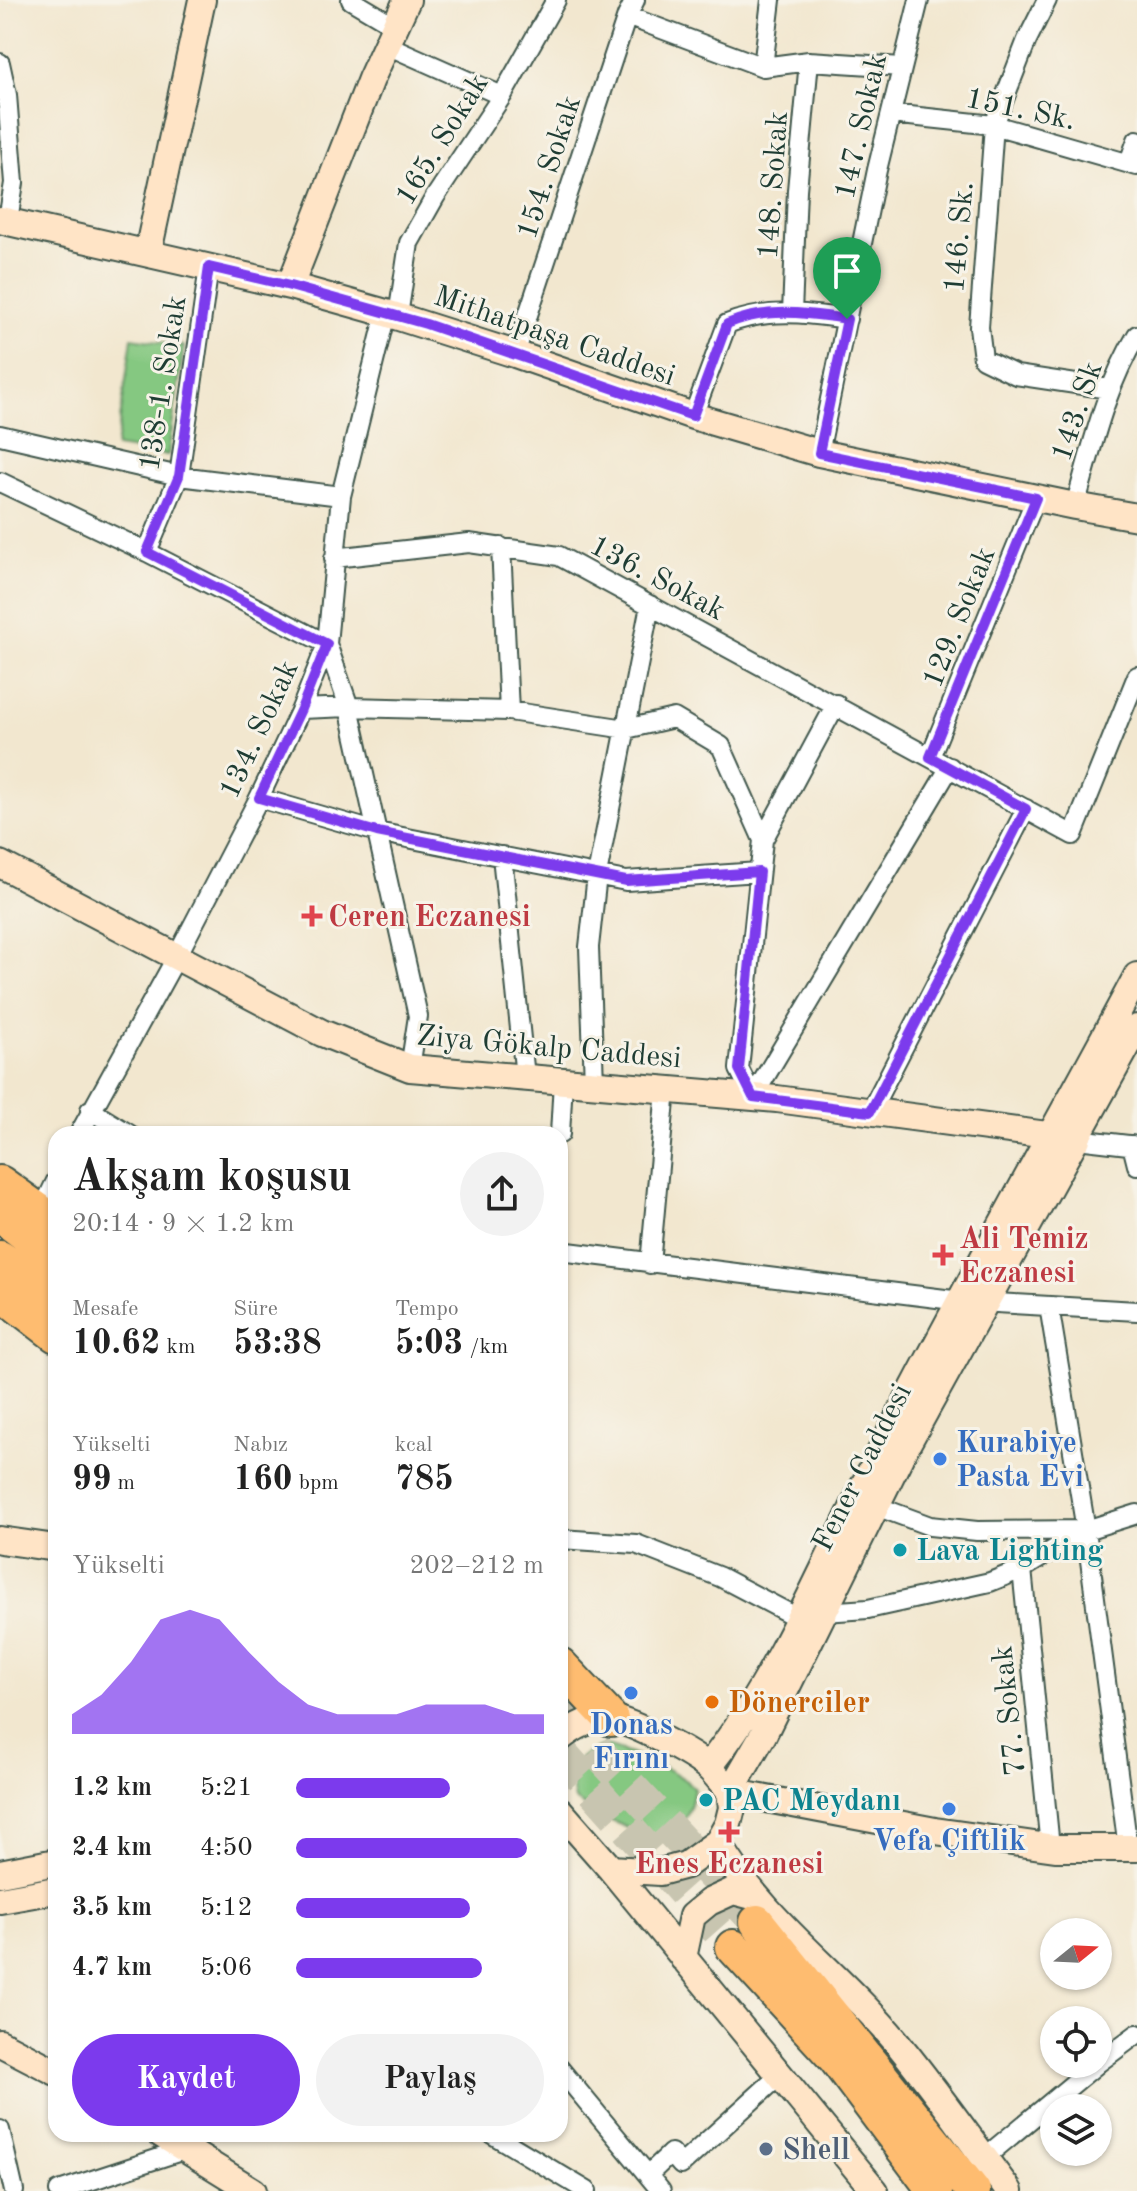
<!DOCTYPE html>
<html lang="tr">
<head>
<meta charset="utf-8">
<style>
  :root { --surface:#fff; --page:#f2f2f2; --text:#222; --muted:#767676; --accent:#7c3aed }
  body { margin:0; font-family:"Old Standard TT",serif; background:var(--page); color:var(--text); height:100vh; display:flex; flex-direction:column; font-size:30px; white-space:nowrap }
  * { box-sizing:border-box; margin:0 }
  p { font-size:26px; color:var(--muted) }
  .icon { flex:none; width:44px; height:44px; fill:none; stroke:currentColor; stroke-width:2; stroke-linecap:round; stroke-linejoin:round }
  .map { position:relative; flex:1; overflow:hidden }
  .panel { position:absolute; left:48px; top:1126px; width:520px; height:1016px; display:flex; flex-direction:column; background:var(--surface); border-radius:24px; box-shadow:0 2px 6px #0004 }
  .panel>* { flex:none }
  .needle { width:52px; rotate:72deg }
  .controls { position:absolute; left:1040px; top:1918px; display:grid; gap:16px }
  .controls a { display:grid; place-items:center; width:72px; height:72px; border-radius:50%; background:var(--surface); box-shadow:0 2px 6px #0004; font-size:40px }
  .pin { position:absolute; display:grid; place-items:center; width:68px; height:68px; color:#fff; margin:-82px -34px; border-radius:50% 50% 50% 0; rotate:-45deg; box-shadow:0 0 8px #0007 }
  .pin .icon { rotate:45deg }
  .round { display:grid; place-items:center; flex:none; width:84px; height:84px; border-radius:42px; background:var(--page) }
  .head { display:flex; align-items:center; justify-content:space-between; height:136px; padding:0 24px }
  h1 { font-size:44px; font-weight:800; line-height:60px }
  .stats { display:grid; grid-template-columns:repeat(3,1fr); gap:12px; height:136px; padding:8px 24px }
  .stats div { display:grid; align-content:center }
  .stats b { font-size:34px; font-weight:800 }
  .stats small { font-size:22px; font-weight:400 }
  .stats p { font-size:22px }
  .chart { height:224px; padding:16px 24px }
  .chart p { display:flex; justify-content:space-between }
  .chart svg { width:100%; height:144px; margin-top:8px; fill:var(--accent); opacity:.7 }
  .primary-button { display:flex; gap:16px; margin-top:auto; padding:16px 24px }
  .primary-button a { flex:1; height:92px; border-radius:48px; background:var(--accent); color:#fff; font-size:32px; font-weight:800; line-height:92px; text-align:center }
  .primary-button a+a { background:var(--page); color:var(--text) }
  ul { padding:0 24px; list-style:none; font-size:26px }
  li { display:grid; grid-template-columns:128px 96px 1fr; align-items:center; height:60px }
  li i { height:20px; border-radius:10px; background:var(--accent) }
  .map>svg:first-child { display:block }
  .green { fill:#85c881; stroke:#52825a; stroke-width:2 }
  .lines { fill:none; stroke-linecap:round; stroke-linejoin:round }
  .highway-tunnel { stroke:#c8c5b0; stroke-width:34; stroke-dasharray:34 17; stroke-linecap:butt }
  .street-casing { stroke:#3f564b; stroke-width:22 }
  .secondary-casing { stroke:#3f564b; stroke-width:30 }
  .highway-casing { stroke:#3f564b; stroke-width:38 }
  .street { stroke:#fff; stroke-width:18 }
  .secondary { stroke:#ffe4c6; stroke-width:26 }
  .highway { stroke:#febc70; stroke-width:34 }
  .route-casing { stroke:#fff; stroke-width:16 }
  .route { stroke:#7c3aed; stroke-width:10 }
  .health-dot { fill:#e0444e; stroke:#f7f3e8; stroke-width:3 }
  .shop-dot { fill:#3f7fe0; stroke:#f7f3e8; stroke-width:3 }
  .culture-dot { fill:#0f9aa8; stroke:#f7f3e8; stroke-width:3 }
  .food-dot { fill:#e8710a; stroke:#f7f3e8; stroke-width:3 }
  .service-dot { fill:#5c6f8a; stroke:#f7f3e8; stroke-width:3 }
  .labels { text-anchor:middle; stroke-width:6; stroke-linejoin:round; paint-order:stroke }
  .street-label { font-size:30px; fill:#1f3d34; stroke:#f7f3e8 }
  .health-label { font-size:30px; font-weight:bold; fill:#be3a42; stroke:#f7f3e8; text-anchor:start }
  .shop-label { font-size:30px; font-weight:bold; fill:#366cbe; stroke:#f7f3e8 }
  .culture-label { font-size:30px; font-weight:bold; fill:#0d838f; stroke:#f7f3e8; text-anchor:start }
  .food-label { font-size:30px; font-weight:bold; fill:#c56008; stroke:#f7f3e8; text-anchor:start }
  .service-label { font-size:30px; font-weight:bold; fill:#4e5e75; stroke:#f7f3e8; text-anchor:start }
</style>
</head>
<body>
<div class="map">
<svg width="1137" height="2191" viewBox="0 0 1137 2191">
  <rect width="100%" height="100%" fill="#f7f3e8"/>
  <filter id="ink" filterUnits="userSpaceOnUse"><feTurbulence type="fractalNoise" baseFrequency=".0125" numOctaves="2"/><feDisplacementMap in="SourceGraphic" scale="16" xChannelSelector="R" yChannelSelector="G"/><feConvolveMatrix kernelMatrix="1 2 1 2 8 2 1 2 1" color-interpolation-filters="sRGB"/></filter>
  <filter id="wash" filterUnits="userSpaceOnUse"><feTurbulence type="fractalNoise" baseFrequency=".006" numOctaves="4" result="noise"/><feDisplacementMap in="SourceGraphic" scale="32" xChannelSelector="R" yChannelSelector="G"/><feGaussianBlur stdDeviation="1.8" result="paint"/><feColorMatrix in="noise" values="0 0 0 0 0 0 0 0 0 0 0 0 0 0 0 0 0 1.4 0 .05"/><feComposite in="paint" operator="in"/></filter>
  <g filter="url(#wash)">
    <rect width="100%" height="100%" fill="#f2e7cf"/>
    <path class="green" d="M132,338l52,8 -16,109 -52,-8z
      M605,1745c29,11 68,21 89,43 -4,31 -11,37 -37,53l-52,-23 -30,-18c-8,-32 -1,-44 30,-55z"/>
  </g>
  <g filter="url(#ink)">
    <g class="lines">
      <path class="highway-tunnel" d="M560,1712l197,210
        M560,1752l173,195"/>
      <defs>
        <path id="street" d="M351,0l44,26
          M1047,0l-20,40 -33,85 -15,202 4,32 33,16 93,14
          M627,16l136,51 46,-6 93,6
          M387,45l115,51
          M0,63l7,32 7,88 -6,37
          M763,67l8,-67
          M891,114l103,11 143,41
          M1129,162l8,-22
          M792,313l5,-123 12,-129
          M398,316l11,-73 26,-46 67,-101 54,-96
          M515,354l112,-338 8,-16
          M693,416l34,-92c40,-16 79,-11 120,-5
          M0,435l179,41 162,20
          M819,453l58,-283 42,-170
          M0,482l147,70 180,92 22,63 69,309 -8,52
          M1075,506c17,-59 30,-118 62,-171
          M501,547l8,164
          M147,552l32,-76 30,-209
          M334,558l135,-15 90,13 514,279 64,-159
          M301,709l48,-2 160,4 117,18 48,-11 47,28 42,94
          M930,757l106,-259
          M259,798l118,34 249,49 133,-9
          M502,856l23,221
          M594,1083l-5,-136 8,-72 53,-270
          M753,1097l-14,-28 24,-229 73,-136
          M753,1097l197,-330
          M90,1110l39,24
          M870,1112l156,-303
          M79,1134l97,-176 83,-160 42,-89 26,-65 14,-148 45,-183
          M560,1134l3,-53
          M1077,1139l60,7
          M1132,1145l5,20
          M41,1212l15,-31
          M560,1251l401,50 176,10
          M650,1264l16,-174
          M1049,1306l37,224 42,318
          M876,1506l54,20 47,5 109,-1 51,-16
          M560,1539l76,5 84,33 78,41
          M1022,1569l28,278
          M824,1612l44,-3 122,-27 32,-13 64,-39
          M1098,2063l39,-29
          M560,2069l101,122
          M0,2130l14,61
          M492,2134l95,57
          M984,2158l113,-94
          M649,2174l22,-21 10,12 99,-90
          M59,2191l128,-42 10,-15"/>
        <path id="secondary" d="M0,220l290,66 96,27 129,41 178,62 126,37 256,53 62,11
          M148,252l54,-252
          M290,286l81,-207 36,-79
          M0,864l322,169 88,35 367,31 300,40
          M0,1540l56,8
          M560,1738c14,-11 32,-22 51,-19 20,2 83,35 99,50 7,7 13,15 20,23l205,39 120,17h82
          M708,1767c72,-91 121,-214 174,-318 81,-159 171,-315 255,-473
          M560,1811l51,58 264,322
          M718,1842c44,78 119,129 176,197 40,48 76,101 115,152
          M611,1869l49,3 26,-7 32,-23 10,-18 4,-16 -2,-16 33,-57 138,-280 236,-427
          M0,1873l56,-11
          M0,1900l56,-10
          M683,1958l9,-42 17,-14 24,-11 23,6
          M0,2043l56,29
          M161,2134l92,57"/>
        <path id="highway" d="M0,1183l56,40
          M0,1215l56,42
          M0,1258l56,37
          M0,1292l56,43
          M560,1665l51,54
          M757,1922l216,269
          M733,1947l103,112 99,132"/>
      </defs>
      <use href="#street" class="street-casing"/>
      <use href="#secondary" class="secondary-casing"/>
      <use href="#highway" class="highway-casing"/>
      <use href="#street" class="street"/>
      <use href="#secondary" class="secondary"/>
      <use href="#highway" class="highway"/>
    </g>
  </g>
  <g class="lines" filter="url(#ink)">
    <defs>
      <path id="route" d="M209,267l81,19 136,38 267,92 34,-92c40,-17 78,-11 120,-5l-28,134 217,45 -106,259 96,52 -156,303 -117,-15 -14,-28 20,-197 -133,9 -249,-49 -118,-34 42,-89 26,-65 -180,-92 32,-76z"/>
    </defs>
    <use href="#route" class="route-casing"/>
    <use href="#route" class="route"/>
  </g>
  <g class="health-dot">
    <path d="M308 904h8v8h8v8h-8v8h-8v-8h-8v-8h8z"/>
    <path d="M939 1243h8v8h8v8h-8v8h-8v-8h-8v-8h8z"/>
    <path d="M725 1820h8v8h8v8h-8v8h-8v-8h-8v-8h8z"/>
  </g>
  <g class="shop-dot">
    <circle cx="940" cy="1459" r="8"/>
    <circle cx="631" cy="1693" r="8"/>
    <circle cx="949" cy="1809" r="8"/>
  </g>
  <g class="culture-dot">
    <circle cx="900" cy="1550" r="8"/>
    <circle cx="706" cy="1800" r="8"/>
  </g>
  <circle class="food-dot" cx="712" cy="1702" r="8"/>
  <circle class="service-dot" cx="766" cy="2149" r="8"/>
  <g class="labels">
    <g class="street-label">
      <text transform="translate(1021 108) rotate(12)" y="10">151. Sk.</text>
      <text transform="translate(860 126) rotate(-77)" y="10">147. Sokak</text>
      <text transform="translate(441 139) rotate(-58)" y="10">165. Sokak</text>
      <text transform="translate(548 167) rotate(-72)" y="10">154. Sokak</text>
      <text transform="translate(772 185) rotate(-86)" y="10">148. Sokak</text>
      <text transform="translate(958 237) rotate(-85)" y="10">146. Sk.</text>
      <text transform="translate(555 335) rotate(19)" y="10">Mithatpaşa Caddesi</text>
      <text transform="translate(162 383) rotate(-81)" y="10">138-1. Sokak</text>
      <text transform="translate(1076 411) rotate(-71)" y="10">143. Sk</text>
      <text transform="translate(658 577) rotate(28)" y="10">136. Sokak</text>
      <text transform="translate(958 617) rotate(-68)" y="10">129. Sokak</text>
      <text transform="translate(258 729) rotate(-65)" y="10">134. Sokak</text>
      <text transform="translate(549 1046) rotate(5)" y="10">Ziya Gökalp Caddesi</text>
      <text transform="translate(861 1467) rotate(-63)" y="10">Fener Caddesi</text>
      <text transform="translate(1008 1711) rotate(-96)" y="10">77. Sokak</text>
    </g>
    <g class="health-label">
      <text x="328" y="926">Ceren Eczanesi</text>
      <text x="959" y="1248">Ali Temiz<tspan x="959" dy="34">Eczanesi</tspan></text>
      <text x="729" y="1873" text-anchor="middle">Enes Eczanesi</text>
    </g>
    <g class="shop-label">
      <text x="956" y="1452" text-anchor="start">Kurabiye<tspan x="956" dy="34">Pasta Evi</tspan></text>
      <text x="631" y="1734">Donas<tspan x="631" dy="34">Fırını</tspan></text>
      <text x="949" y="1850">Vefa Çiftlik</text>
    </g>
    <g class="culture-label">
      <text x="916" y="1560">Lava Lighting</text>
      <text x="722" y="1810">PAC Meydanı</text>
    </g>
    <g class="food-label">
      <text x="728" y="1712">Dönerciler</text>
    </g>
    <g class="service-label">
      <text x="782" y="2159">Shell</text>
    </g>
  </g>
</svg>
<div class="controls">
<a><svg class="needle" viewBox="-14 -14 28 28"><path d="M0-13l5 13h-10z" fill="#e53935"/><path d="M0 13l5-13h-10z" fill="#767676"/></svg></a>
<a><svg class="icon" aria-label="locate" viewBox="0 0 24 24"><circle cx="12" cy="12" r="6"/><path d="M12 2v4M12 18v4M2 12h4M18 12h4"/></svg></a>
<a><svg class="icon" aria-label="layers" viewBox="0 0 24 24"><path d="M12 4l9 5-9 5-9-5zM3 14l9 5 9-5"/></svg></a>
</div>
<div class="pin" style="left:847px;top:319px;background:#1e9e55"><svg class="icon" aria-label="arrive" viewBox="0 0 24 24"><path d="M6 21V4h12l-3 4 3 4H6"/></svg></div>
<section class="panel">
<div class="head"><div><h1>Akşam koşusu</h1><p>20:14 · 9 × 1.2 km</p></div><a class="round"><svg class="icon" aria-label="share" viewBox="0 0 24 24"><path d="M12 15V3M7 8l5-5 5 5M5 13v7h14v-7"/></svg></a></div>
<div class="stats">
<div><p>Mesafe</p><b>10.62<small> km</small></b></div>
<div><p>Süre</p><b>53:38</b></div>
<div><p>Tempo</p><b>5:03<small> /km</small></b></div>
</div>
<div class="stats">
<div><p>Yükselti</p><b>99<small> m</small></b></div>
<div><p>Nabız</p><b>160<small> bpm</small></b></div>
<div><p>kcal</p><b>785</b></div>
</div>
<div class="chart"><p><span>Yükselti</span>202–212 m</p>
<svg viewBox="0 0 160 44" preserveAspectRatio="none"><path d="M0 44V38L10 32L20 22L30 9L40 6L50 9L60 19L70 28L80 35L90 38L100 38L110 38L120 35L130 35L140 35L150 38L160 38V44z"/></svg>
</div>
<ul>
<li><b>1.2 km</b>5:21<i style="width:62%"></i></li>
<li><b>2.4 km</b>4:50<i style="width:93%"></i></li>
<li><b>3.5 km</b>5:12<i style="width:70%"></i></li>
<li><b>4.7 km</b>5:06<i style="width:75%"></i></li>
</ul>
<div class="primary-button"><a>Kaydet</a><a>Paylaş</a></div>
</section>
</div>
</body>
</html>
